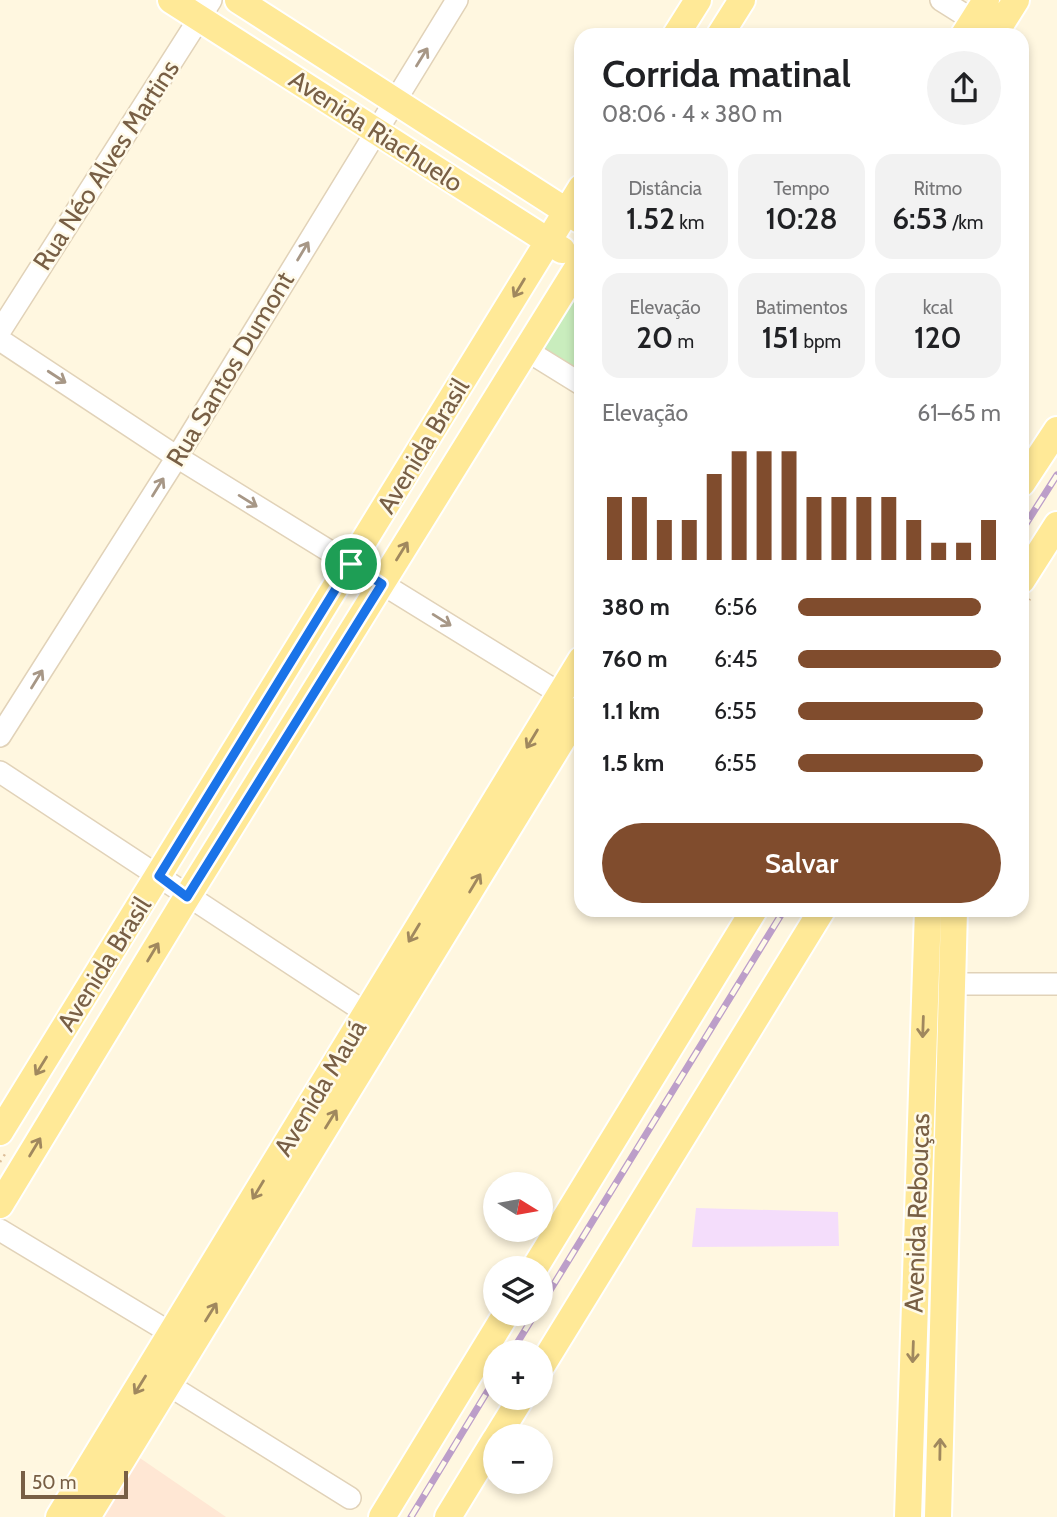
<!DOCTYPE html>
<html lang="pt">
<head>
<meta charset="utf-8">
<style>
  :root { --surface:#fff; --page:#f2f2f2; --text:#202124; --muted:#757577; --accent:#804c2d }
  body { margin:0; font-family:Cabin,sans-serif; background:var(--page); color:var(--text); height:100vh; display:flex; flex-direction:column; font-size:26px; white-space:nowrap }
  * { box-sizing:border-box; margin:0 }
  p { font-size:23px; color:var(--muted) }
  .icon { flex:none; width:38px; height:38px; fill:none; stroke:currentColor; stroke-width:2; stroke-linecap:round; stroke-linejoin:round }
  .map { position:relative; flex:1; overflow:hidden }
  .panel { position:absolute; left:574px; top:28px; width:455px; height:889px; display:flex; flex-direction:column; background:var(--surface); border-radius:21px; box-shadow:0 4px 10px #0003 }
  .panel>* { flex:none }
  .needle { width:46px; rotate:101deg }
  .tools { position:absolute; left:483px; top:1172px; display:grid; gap:14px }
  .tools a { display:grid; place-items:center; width:70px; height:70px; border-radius:50%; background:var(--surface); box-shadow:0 4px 10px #0003; font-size:35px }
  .scale { position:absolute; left:21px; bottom:18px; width:107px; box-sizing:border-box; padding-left:7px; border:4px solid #785f45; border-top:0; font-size:19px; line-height:24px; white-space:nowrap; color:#785f45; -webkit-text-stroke:5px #fffae9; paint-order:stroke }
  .pin { position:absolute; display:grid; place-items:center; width:60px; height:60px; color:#fff; margin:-30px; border:4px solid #fff; border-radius:50%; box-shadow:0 2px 7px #0007 }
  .round { display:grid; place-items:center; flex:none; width:74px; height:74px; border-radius:37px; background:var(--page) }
  .overview { display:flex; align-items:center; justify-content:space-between; height:119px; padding:0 28px }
  h1 { font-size:38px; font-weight:600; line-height:52px }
  .figures { display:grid; grid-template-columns:repeat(3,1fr); gap:10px; height:119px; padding:7px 28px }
  .figures div { display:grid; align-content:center; border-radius:18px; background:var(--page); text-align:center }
  .figures b { font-size:30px; font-weight:600 }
  .figures small { font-size:19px; font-weight:400 }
  .figures p { font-size:19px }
  .chart { height:196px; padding:14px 28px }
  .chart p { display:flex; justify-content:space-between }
  .chart svg { width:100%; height:126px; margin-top:7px; stroke:var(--accent); stroke-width:6 }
  .primary-button { display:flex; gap:14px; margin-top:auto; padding:14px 28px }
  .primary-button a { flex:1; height:80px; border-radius:42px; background:var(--accent); color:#fff; font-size:28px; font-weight:600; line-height:80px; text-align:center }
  ul { padding:0 28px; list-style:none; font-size:23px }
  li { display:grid; grid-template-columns:112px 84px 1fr; align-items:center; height:52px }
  li i { height:18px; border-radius:9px; background:var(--accent) }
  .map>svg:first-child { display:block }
  .commercial { fill:#ffe7d4 }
  .education { fill:#f4ddfb }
  .green { fill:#c9edbd }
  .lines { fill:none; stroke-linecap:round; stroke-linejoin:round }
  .minor-casing { stroke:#e1d2b8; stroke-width:24 }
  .major-casing { stroke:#fff; stroke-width:30 }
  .path { stroke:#dcbd98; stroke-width:2.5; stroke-dasharray:2 5; stroke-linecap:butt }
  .minor { stroke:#fff; stroke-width:21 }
  .major { stroke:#ffe997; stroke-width:26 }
  .rail-casing { stroke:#bc9ec9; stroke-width:7 }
  .rail { stroke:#fffae9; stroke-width:4.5; stroke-dasharray:13; stroke-linecap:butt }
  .oneway { stroke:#a79786 }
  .oneway2 { stroke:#a0885e }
  .route-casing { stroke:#fff; stroke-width:14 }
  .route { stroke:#1a73e8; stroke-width:9 }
  .labels { text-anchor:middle; stroke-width:5; stroke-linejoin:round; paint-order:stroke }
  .street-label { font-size:26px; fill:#785f45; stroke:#fffae9 }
</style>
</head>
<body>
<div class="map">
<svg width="1057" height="1517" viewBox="0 0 1057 1517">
  <rect width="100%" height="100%" fill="#fff7e0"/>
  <path class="commercial" d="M134,1454l92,63h-130z"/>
  <path class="education" d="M696,1208l142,4 1,34 -147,1z"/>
  <path class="green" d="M581,262v122l-55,-34z"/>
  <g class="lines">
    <defs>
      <path id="minor" d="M941,0l43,27
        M0,331l211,-331
        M0,340l177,117 395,244
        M526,350l55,34
        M0,736l177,-279 280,-457
        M0,772l377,248
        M938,984h119
        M0,1230l184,111
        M167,1384l183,114"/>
      <path id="major" d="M171,0l391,250
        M238,0l342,220
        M676,35l22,-35
        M720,35l22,-35
        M964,35l22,-35
        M994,35l22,-35
        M1022,483l35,-53
        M1022,580l35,-55
        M0,1132l581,-944
        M0,1205l187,-308 394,-635
        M534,1269l220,-359
        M541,1367l281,-457
        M497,1437l24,-39
        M59,1517l522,-857
        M87,1517l494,-808
        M382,1517l124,-203
        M448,1517l47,-77
        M908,1517l20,-607
        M938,1517l16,-607"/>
    </defs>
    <use href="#minor" class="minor-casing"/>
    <use href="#major" class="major-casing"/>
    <path class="path" d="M1022,612l8,-13
      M0,1162l7,-11"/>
    <use href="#minor" class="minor"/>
    <use href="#major" class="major"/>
    <defs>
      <path id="rail" d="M1022,530l35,-55
        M541,1305l243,-395
        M511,1353l24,-39
        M411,1517l84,-138"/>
    </defs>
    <use href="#rail" class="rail-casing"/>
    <use href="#rail" class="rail"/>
  </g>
  <defs><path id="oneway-shaft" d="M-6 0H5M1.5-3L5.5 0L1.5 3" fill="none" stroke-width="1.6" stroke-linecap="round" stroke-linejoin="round" transform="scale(1.75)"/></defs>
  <g class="oneway">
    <use href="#oneway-shaft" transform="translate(422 57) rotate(-58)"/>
    <use href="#oneway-shaft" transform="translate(303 251) rotate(-59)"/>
    <use href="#oneway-shaft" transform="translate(57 377) rotate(33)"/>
    <use href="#oneway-shaft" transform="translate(158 487) rotate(-58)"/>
    <use href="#oneway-shaft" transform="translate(248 501) rotate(32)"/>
    <use href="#oneway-shaft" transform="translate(442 620) rotate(32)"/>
    <use href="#oneway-shaft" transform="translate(37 679) rotate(-58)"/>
  </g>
  <g class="oneway2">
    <use href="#oneway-shaft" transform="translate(519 288) rotate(121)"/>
    <use href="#oneway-shaft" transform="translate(402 551) rotate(-58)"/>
    <use href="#oneway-shaft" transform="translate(532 739) rotate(121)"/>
    <use href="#oneway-shaft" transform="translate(475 883) rotate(-59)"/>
    <use href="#oneway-shaft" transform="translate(414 933) rotate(121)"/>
    <use href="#oneway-shaft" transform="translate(153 952) rotate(-59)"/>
    <use href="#oneway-shaft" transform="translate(923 1027) rotate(92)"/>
    <use href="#oneway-shaft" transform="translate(41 1066) rotate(122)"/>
    <use href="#oneway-shaft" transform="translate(331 1119) rotate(-58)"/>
    <use href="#oneway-shaft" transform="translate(35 1147) rotate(-59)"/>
    <use href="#oneway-shaft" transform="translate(258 1190) rotate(121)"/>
    <use href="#oneway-shaft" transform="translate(211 1312) rotate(-58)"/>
    <use href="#oneway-shaft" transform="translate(913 1352) rotate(92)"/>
    <use href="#oneway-shaft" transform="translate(140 1385) rotate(122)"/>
    <use href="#oneway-shaft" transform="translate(940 1449) rotate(-89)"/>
  </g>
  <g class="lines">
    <defs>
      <path id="route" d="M351,564l31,20 -195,313 -28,-21z"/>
    </defs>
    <use href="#route" class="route-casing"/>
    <use href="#route" class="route"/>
  </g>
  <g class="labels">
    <g class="street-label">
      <text transform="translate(376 131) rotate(33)" y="9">Avenida Riachuelo</text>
      <text transform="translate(106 165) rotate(-57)" y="9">Rua Néo Alves Martins</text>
      <text transform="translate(230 369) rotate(-59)" y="9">Rua Santos Dumont</text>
      <text transform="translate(423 446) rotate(-59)" y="9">Avenida Brasil</text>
      <text transform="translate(104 964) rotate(-58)" y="9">Avenida Brasil</text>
      <text transform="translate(320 1088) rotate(-59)" y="9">Avenida Mauá</text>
      <text transform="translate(917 1213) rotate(-88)" y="9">Avenida Rebouças</text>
    </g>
  </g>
</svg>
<div class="tools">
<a><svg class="needle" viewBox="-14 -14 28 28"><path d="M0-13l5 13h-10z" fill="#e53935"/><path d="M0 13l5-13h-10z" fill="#757577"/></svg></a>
<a><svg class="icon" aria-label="layers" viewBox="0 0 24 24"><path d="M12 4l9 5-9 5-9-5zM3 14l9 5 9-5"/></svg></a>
<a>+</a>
<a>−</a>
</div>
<div class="scale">50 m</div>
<div class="pin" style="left:351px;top:564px;background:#1e9e55"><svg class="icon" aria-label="arrive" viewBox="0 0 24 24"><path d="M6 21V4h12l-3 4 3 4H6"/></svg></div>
<section class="panel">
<div class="overview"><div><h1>Corrida matinal</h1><p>08:06 · 4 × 380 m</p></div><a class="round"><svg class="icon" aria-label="share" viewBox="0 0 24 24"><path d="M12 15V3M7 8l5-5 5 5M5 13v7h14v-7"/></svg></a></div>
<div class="figures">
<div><p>Distância</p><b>1.52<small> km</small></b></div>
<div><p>Tempo</p><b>10:28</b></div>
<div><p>Ritmo</p><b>6:53<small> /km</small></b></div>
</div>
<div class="figures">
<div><p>Elevação</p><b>20<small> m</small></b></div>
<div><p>Batimentos</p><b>151<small> bpm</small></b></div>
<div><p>kcal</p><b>120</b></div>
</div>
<div class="chart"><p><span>Elevação</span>61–65 m</p>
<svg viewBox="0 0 160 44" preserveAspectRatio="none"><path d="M5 44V22M15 44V22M25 44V30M35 44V30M45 44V14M55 44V6M65 44V6M75 44V6M85 44V22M95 44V22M105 44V22M115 44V22M125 44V30M135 44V38M145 44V38M155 44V30"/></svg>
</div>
<ul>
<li><b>380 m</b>6:56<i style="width:90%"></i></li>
<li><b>760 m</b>6:45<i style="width:100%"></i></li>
<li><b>1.1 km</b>6:55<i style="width:91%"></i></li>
<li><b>1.5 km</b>6:55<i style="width:91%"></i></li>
</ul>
<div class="primary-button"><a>Salvar</a></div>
</section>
</div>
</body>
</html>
